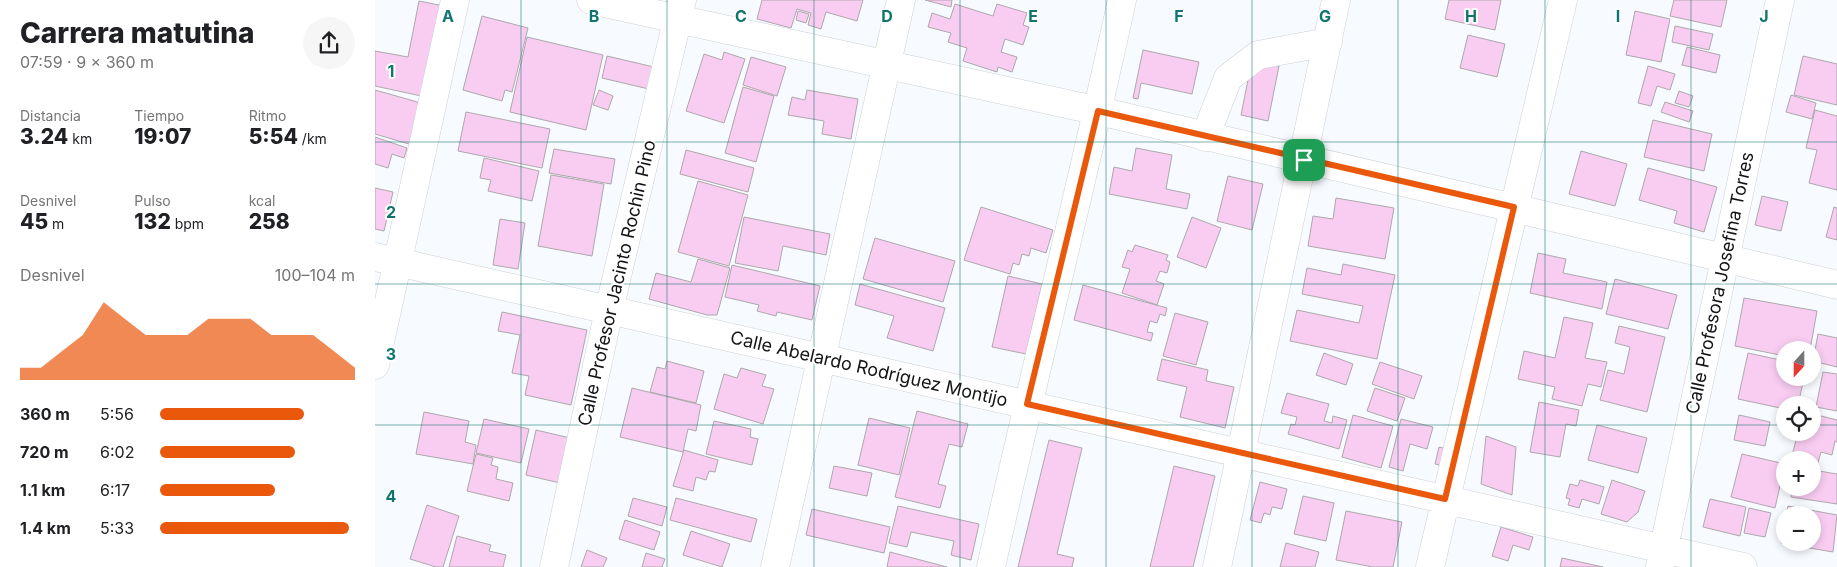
<!DOCTYPE html>
<html lang="es">
<head>
<meta charset="utf-8">
<style>
  :root { --surface:#fff; --page:#f6f6f6; --text:#202124; --muted:#757577; --accent:#ea580c }
  body { margin:0; font-family:Inter,sans-serif; background:var(--page); color:var(--text); height:100vh; display:flex; flex-direction:column; font-size:19px; white-space:nowrap }
  * { box-sizing:border-box; margin:0 }
  p { font-size:16px; color:var(--muted) }
  .icon { flex:none; width:28px; height:28px; fill:none; stroke:currentColor; stroke-width:2; stroke-linecap:round; stroke-linejoin:round }
  .map { position:relative; flex:1; overflow:hidden }
  .details { display:flex; flex-direction:column; background:var(--surface); width:375px }
  .details>* { flex:none }
  .needle { width:32px; rotate:201deg }
  .buttons { position:absolute; left:1401px; top:341px; display:grid; gap:10px }
  .buttons a { display:grid; place-items:center; width:45px; height:45px; border-radius:50%; background:var(--surface); box-shadow:0 2px 8px #0003; font-size:25px }
  .pin { position:absolute; display:grid; place-items:center; width:42px; height:42px; color:#fff; margin:-21px; border-radius:10px; box-shadow:0 2px 8px #0006 }
  .round { display:grid; place-items:center; flex:none; width:52px; height:52px; border-radius:26px; background:var(--page) }
  .overview { display:flex; align-items:center; justify-content:space-between; height:85px; padding:0 20px }
  h1 { font-size:28px; font-weight:800; line-height:38px }
  .figures { display:grid; grid-template-columns:repeat(3,1fr); gap:8px; height:85px; padding:5px 20px }
  .figures div { display:grid; align-content:center }
  .figures b { font-size:21px; font-weight:800 }
  .figures small { font-size:14px; font-weight:400 }
  .figures p { font-size:14px }
  .chart { height:140px; padding:10px 20px }
  .chart p { display:flex; justify-content:space-between }
  .chart svg { width:100%; height:90px; margin-top:5px; fill:var(--accent); opacity:.7 }
  ul { padding:0 20px; list-style:none; font-size:16px }
  li { display:grid; grid-template-columns:80px 60px 1fr; align-items:center; height:38px }
  li i { height:12px; border-radius:6px; background:var(--accent) }
  main { display:flex; flex:1; min-height:0 }
  .map>svg:first-child { display:block }
  .building { fill:#f9cdf2; stroke:#ada8ac }
  .lines { fill:none; stroke-linecap:round; stroke-linejoin:round }
  .minor-casing { stroke:#cdd0d6; stroke-width:29 }
  .minor { stroke:#fff; stroke-width:28 }
  .route-casing { stroke:#fff; stroke-width:10 }
  .route { stroke:#ea580c; stroke-width:6 }
  .grid { fill:none; stroke:#0f766e; stroke-width:1; stroke-opacity:0.55 }
  .labels { text-anchor:middle; stroke-width:4; stroke-linejoin:round; paint-order:stroke }
  .street-label { font-size:18px; fill:#131416; stroke:#fff }
  .grid-label { font-size:16px; text-anchor:middle; font-weight:bold; fill:#0f766e; stroke:#fff; stroke-width:4; stroke-linejoin:round; paint-order:stroke }
</style>
</head>
<body>
<main>
<section class="details">
<div class="overview"><div><h1>Carrera matutina</h1><p>07:59 · 9 × 360 m</p></div><a class="round"><svg class="icon" aria-label="share" viewBox="0 0 24 24"><path d="M12 15V3M7 8l5-5 5 5M5 13v7h14v-7"/></svg></a></div>
<div class="figures">
<div><p>Distancia</p><b>3.24<small> km</small></b></div>
<div><p>Tiempo</p><b>19:07</b></div>
<div><p>Ritmo</p><b>5:54<small> /km</small></b></div>
</div>
<div class="figures">
<div><p>Desnivel</p><b>45<small> m</small></b></div>
<div><p>Pulso</p><b>132<small> bpm</small></b></div>
<div><p>kcal</p><b>258</b></div>
</div>
<div class="chart"><p><span>Desnivel</span>100–104 m</p>
<svg viewBox="0 0 160 44" preserveAspectRatio="none"><path d="M0 44V38L10 38L20 30L30 22L40 6L50 14L60 22L70 22L80 22L90 14L100 14L110 14L120 22L130 22L140 22L150 30L160 38V44z"/></svg>
</div>
<ul>
<li><b>360 m</b>5:56<i style="width:74%"></i></li>
<li><b>720 m</b>6:02<i style="width:69%"></i></li>
<li><b>1.1 km</b>6:17<i style="width:59%"></i></li>
<li><b>1.4 km</b>5:33<i style="width:97%"></i></li>
</ul>
</section>
<div class="map">
<svg width="1462" height="567" viewBox="0 0 1462 567">
  <rect width="100%" height="100%" fill="#f7fafe"/>
  <path class="building" d="M387,0h101l-6,21 -31,-9 -5,17 -13,-4 3,-12 -14,-4 -6,19 -34,-9z
    M550,0h27l-1,7z
    M1074,0h52l-6,30 -50,-11z
    M1299,0h53l-6,27 -51,-11z
    M44,1l25,5 -18,91 -51,-11v-35l33,6z
    M580,4l38,12 4,-12 30,9 -4,12 6,2 -6,18 -18,-6 -4,13 16,5 -5,15 -14,-5 -1,5 -34,-11 4,-13 -19,-6 3,-9 -23,-6 4,-14 18,6z
    M423,11l11,3 -3,9 -10,-3z
    M1260,11l35,8 -9,43 -35,-7z
    M107,16l46,12 -16,64 -7,-2 -3,11 -39,-11z
    M1300,26l38,8 -4,16 -37,-8z
    M1093,35l37,9 -8,33 -37,-9z
    M152,37l76,18 -17,75 -76,-18z
    M1312,47l33,8 -4,18 -34,-8z
    M768,50l56,12 -7,32 -51,-11 -3,16 -5,-1z
    M349,52l21,7 -21,64 -38,-12 18,-57 18,6z
    M232,56l51,12 -5,22 -51,-12z
    M1428,56l34,8v41l-43,-10z
    M376,57l35,10 -9,29 -34,-11z
    M877,60l27,6 -11,55 -27,-6z
    M1273,66l27,8 -5,16 -13,-4 -6,20 -13,-3z
    M368,87l31,9 -18,66 -31,-9z
    M0,90l46,13 -12,41 -34,-10z
    M224,90l14,6 -5,14 -15,-5z
    M432,90l51,9 -7,40 -29,-5 2,-13 -36,-6 4,-18 13,3z
    M1304,91l14,5 -4,11 -14,-4z
    M1416,95l25,8 -4,16 -26,-7z
    M1290,102l28,9 -4,11 -28,-10z
    M1440,110l22,6v74l-28,-7 8,-33 -11,-2z
    M91,112l84,17 -8,39 -84,-17z
    M1278,120l59,14 -8,37 -60,-14z
    M0,137l32,11 -3,10 -12,-4 -4,14 -13,-4z
    M761,148l36,7 -6,34 24,5 -3,15 -78,-15 5,-27 18,4z
    M179,149l61,10 -4,25 -62,-11z
    M311,150l68,18 -6,24 -68,-18z
    M1206,151l46,13 -12,42 -46,-12z
    M109,158l55,13 -7,30 -44,-10 3,-11 -11,-2z
    M1273,168l69,19 -13,45 -30,-9 3,-12 -38,-11z
    M176,175l53,9 -12,72 -54,-10z
    M853,176l35,8 -11,46 -35,-9z
    M323,181l50,14 -19,71 -51,-14z
    M0,188l18,4 -9,39 -9,-2z
    M1387,196l26,6 -7,29 -26,-6z
    M961,198l58,10 -9,51 -77,-13 5,-30 20,3z
    M606,207l72,23 -7,23 -15,-5 -2,8 -7,-2 -3,11 -6,-2 -3,11 -46,-14z
    M1459,207l3,1v32l-11,-3z
    M369,217l86,17 -4,21 -43,-9 -5,25 -43,-8z
    M817,217l29,11 -15,40 -29,-11z
    M125,219l25,4 -7,46 -25,-4z
    M500,238l80,23 -12,41 -80,-23z
    M760,245l33,10 -2,5 4,2 -3,11 -7,-2 -4,10 8,3 -7,21 -35,-12 8,-24 -8,-2 6,-17 4,2z
    M1163,253l28,6 -3,14 44,9 -5,27 -72,-16z
    M323,259l32,9 -13,47h-10l-58,-16 7,-26 35,9z
    M968,264l52,11 -18,84 -87,-18 7,-31 62,13 4,-17 -61,-12 5,-26 34,7z
    M357,265l88,21 -8,34 -35,-8 -1,4 -19,-5 2,-6 -34,-8z
    M633,276l34,8 -16,70 -34,-7z
    M1240,279l62,16 -9,34 -62,-15z
    M485,284l85,24 -12,43 -46,-13 7,-22 -39,-11z
    M708,285l84,23 -2,8 -5,-2 -3,9 -7,-2 -3,11 6,1 -2,8 -77,-21z
    M1369,298l73,13 -7,39h-25v6l-50,-10z
    M127,312l85,18 -16,75 -46,-10 4,-19 -17,-3 8,-38 -22,-4z
    M800,313l33,9 -12,43 -33,-9z
    M1189,317l29,6 -8,35 22,4 -6,25 -13,-3 -6,22 -30,-7 3,-12 -37,-8 6,-28 31,7z
    M1244,326l46,11 -18,75 -47,-12 8,-30 16,4 6,-27 -15,-4z
    M1443,334l19,4v29l-24,-6z
    M949,353l29,11 -7,21 -30,-10z
    M1373,353l37,8v17h19l-6,27h-13v4l-47,-10z
    M787,359l46,11 -2,11 28,6 -9,41 -45,-11 7,-30 -30,-7z
    M292,361l37,10 -8,32 -46,-11 7,-25 8,2z
    M1005,362l42,14 -8,23 -42,-15z
    M366,368l25,7 -4,11 12,3 -11,35 -49,-15 10,-35 13,4z
    M1448,372l14,2v37l-21,-4z
    M257,388l69,17 -5,26 -8,-2 -5,23 -63,-15z
    M1000,388l30,10 -8,23 -30,-10z
    M912,393l42,11 -5,17 8,2 1,-7 14,4 -8,29 -51,-15 3,-10 4,1 2,-8 -16,-4z
    M1164,402l40,8 -3,16 -10,-2 -6,33 -30,-5z
    M542,411l51,13 -6,23 -13,-3 -11,40 8,2 -6,22 -45,-11z
    M49,412l45,9 -4,21 11,3 -3,19 -57,-10z
    M1438,414l24,6v22l-2,-1 -3,14 -11,-3 -4,14 -4,-1v-5h-22l7,-28h15z
    M978,415l40,11 -12,42 -39,-11z
    M1364,415l31,7 -5,24 -31,-6z
    M494,418l41,10 -11,47 -41,-10z
    M109,419l45,10 -8,34 -45,-10z
    M1026,419l32,8 -6,22 -17,-5 -7,27 -14,-4z
    M339,421l37,8 -1,8 8,2 -6,26 -46,-11z
    M1222,425l50,13 -9,35 -50,-13z
    M161,430l34,8 -10,45 -34,-8z
    M1111,436l30,11 -4,48 -31,-11z
    M674,440l33,8 -25,106 17,4 -2,9h-54z
    M1064,447l12,3 -4,17 -12,-3z
    M309,450l34,10 -3,12 -6,-1 -3,9 -10,-3 -3,14 -20,-5z
    M101,454l17,4 -2,7 7,2 -2,12 17,4 -4,18 -42,-10z
    M1367,454l43,10 -10,44 -44,-11z
    M459,466l38,7 -5,23 -38,-8z
    M799,466l41,10 -22,91h-43z
    M1438,470l24,4v30l-46,-7 1,-9h21z
    M1205,480l24,7 -5,17 -17,-5 -3,9 -11,-3 2,-6 -4,-1 4,-14 8,2z
    M1237,480l33,11 -7,21 -11,10 -26,-8z
    M885,482l27,7 -5,20 -10,-2 -2,8 -6,-2 -3,10 -11,-3z
    M928,496l31,7 -8,38 -32,-7z
    M258,498l34,9 -5,19 -34,-10z
    M301,498l81,21 -6,23 -81,-22z
    M1335,499l36,8 -6,29 -37,-9z
    M52,505l32,11 -16,51h-7l-26,-8z
    M523,506l81,18 -8,36 -20,-5 3,-14 -43,-9 -4,15 -18,-4z
    M1413,506l49,9 -4,37 -52,-9 4,-21v20h28v-27h-27z
    M1374,508l22,5 -6,24 -21,-4z
    M437,509l78,18 -6,26 -78,-18z
    M971,511l56,11 -9,45h-20l-37,-7z
    M250,520l35,12 -6,18 -35,-11z
    M1126,527l32,10 -4,13 -16,-5 -5,16 -16,-5z
    M316,531l39,13 -8,23 -39,-12z
    M82,536l34,9 -2,6 17,4 -3,12h-54z
    M911,543l33,9 -4,15h-35z
    M212,550l20,8 -4,9h-22z
    M515,552l57,15h-60z
    M271,553l19,6 -3,8h-20z
    M1187,558l41,9h-43z"/>
  <g class="lines">
    <defs>
      <path id="minor" d="M216,0c169,38 339,73 508,111 247,57 492,115 738,174
        M830,137l23,-59 30,-23 70,-13
        M0,257l1368,310
        M0,365l80,-365
        M1285,566l120,-566
        M179,567l55,-257 73,-310
        M400,567l126,-567
        M616,567c42,-190 90,-377 131,-567
        M842,567l119,-567
        M1055,567l133,-567"/>
    </defs>
    <use href="#minor" class="minor-casing"/>
    <use href="#minor" class="minor"/>
  </g>
  <g class="lines">
    <defs>
      <path id="route" d="M723,111l416,96 -69,292 -418,-95z"/>
    </defs>
    <use href="#route" class="route-casing"/>
    <use href="#route" class="route"/>
  </g>
  <path class="grid" d="M146,0v567M292,0v567M439,0v567M585,0v567M731,0v567M877,0v567M1023,0v567M1170,0v567M1316,0v567M0,142h1462M0,284h1462M0,425h1410M1438,425h24"/>
  <g class="labels">
    <g class="street-label">
      <text transform="translate(242 283) rotate(-77)" y="6">Calle Profesor Jacinto Rochin Pino</text>
      <text transform="translate(1345 283) rotate(-78)" y="6">Calle Profesora Josefina Torres</text>
      <text transform="translate(494 369) rotate(13)" y="6">Calle Abelardo Rodríguez Montijo</text>
    </g>
  </g>
  <g class="grid-label">
    <text x="73" y="22">A</text>
    <text x="219" y="22">B</text>
    <text x="366" y="22">C</text>
    <text x="512" y="22">D</text>
    <text x="658" y="22">E</text>
    <text x="804" y="22">F</text>
    <text x="950" y="22">G</text>
    <text x="1096" y="22">H</text>
    <text x="1243" y="22">I</text>
    <text x="1389" y="22">J</text>
    <text x="16" y="77">1</text>
    <text x="16" y="218">2</text>
    <text x="16" y="360">3</text>
    <text x="16" y="502">4</text>
  </g>
</svg>
<div class="buttons">
<a><svg class="needle" viewBox="-14 -14 28 28"><path d="M0-13l5 13h-10z" fill="#e53935"/><path d="M0 13l5-13h-10z" fill="#757577"/></svg></a>
<a><svg class="icon" aria-label="locate" viewBox="0 0 24 24"><circle cx="12" cy="12" r="6"/><path d="M12 2v4M12 18v4M2 12h4M18 12h4"/></svg></a>
<a>+</a>
<a>−</a>
</div>
<div class="pin" style="left:929px;top:160px;background:#1e9e55"><svg class="icon" aria-label="arrive" viewBox="0 0 24 24"><path d="M6 21V4h12l-3 4 3 4H6"/></svg></div>
</div>
</main>
</body>
</html>
